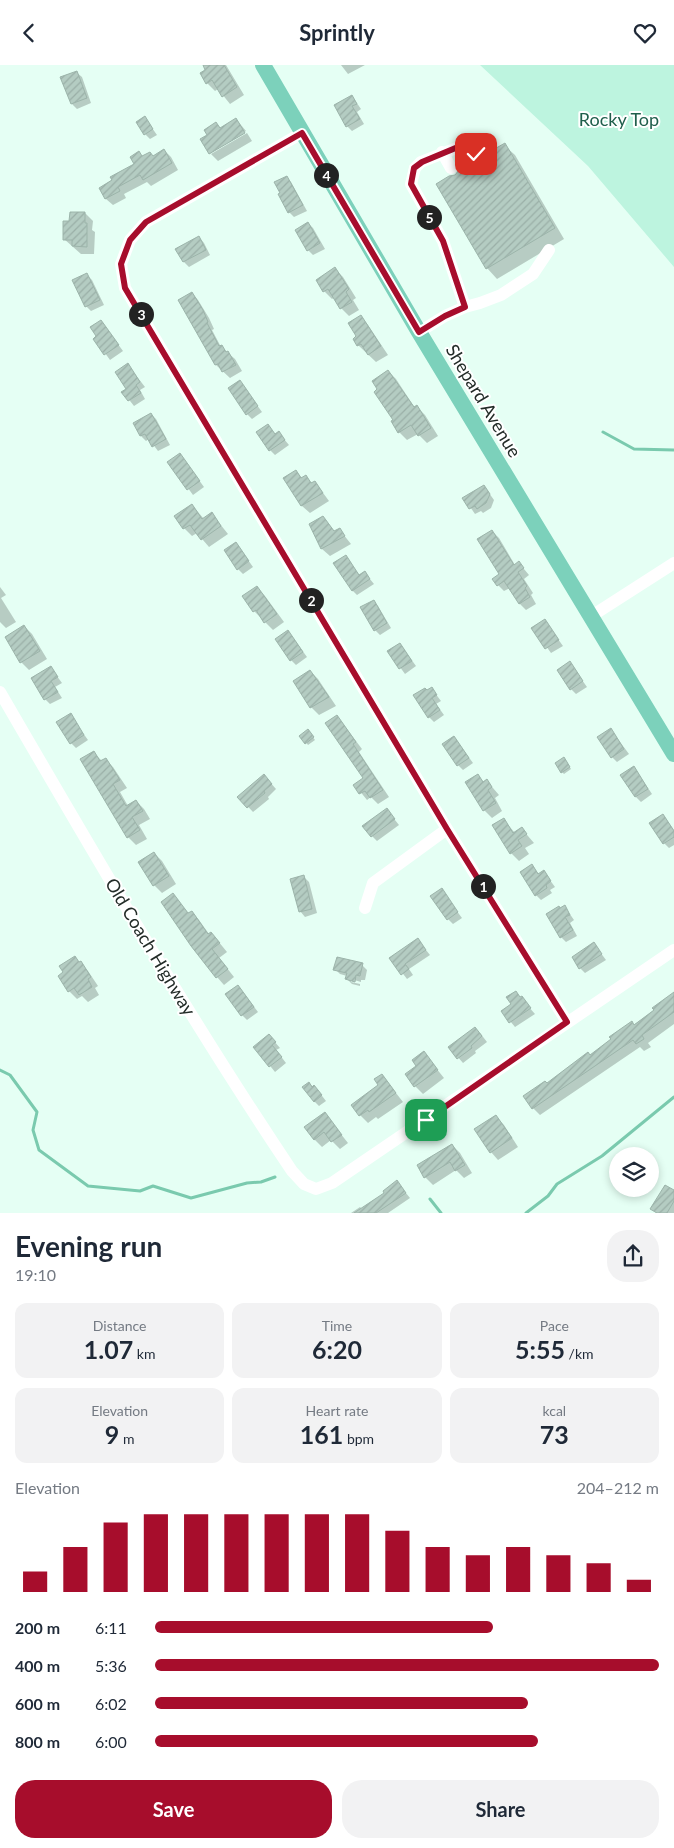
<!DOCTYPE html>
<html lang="en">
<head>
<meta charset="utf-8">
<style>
  :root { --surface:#fff; --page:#f2f2f3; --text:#1f2937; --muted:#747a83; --accent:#a70d2c }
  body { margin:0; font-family:Lato,sans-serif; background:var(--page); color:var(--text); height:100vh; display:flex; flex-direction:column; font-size:19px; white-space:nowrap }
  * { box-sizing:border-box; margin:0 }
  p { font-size:16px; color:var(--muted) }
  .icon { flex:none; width:28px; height:28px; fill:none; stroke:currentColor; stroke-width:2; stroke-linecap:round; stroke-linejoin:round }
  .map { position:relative; height:1148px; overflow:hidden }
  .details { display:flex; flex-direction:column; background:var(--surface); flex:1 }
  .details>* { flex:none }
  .tools { position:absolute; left:609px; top:1082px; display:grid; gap:10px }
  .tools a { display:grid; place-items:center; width:50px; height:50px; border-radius:50%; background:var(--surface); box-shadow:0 2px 8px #0003; font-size:25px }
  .pin { position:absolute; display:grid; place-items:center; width:42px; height:42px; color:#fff; margin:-21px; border-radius:10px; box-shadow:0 2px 8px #0006 }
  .km { position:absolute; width:25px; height:25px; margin:-12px; border-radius:50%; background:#222; color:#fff; font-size:14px; line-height:25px; text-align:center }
  .round { display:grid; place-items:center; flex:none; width:52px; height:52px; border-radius:20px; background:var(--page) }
  .summary { display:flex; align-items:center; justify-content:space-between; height:85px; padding:0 15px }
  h1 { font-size:28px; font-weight:700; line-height:38px }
  .figures { display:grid; grid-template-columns:repeat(3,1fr); gap:8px; height:85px; padding:5px 15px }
  .figures div { display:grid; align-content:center; border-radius:12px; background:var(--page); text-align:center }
  .figures b { font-size:25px; font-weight:700 }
  .figures small { font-size:14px; font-weight:400 }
  .figures p { font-size:14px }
  .chart { height:140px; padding:10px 15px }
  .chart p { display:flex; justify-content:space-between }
  .chart svg { width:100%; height:90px; margin-top:5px; stroke:var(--accent); stroke-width:6 }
  .primary-button { display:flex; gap:10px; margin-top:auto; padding:10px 15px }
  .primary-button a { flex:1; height:58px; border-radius:20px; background:var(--accent); color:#fff; font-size:20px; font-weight:700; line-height:58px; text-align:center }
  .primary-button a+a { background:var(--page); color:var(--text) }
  ul { padding:0 15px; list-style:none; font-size:16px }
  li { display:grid; grid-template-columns:80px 60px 1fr; align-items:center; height:38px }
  li i { height:12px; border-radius:6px; background:var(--accent) }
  header { display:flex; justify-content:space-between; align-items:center; height:65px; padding:0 15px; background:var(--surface); font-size:22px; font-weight:700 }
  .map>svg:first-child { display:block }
  .green { fill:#bdf4df }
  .shadow { fill:#0003 }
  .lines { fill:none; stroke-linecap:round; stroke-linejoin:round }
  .stream { stroke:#7acaae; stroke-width:3 }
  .building { fill:url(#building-hatch); stroke:#9cb4aa }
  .minor { stroke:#fff; stroke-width:12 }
  .major { stroke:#7cd1bb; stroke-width:16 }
  .route-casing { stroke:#fff; stroke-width:10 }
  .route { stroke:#a70d2c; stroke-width:6 }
  .labels { text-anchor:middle; stroke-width:4; stroke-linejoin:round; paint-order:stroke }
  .park-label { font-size:18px; fill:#205f4c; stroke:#fff }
  .street-label { font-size:18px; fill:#232c28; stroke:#fff }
</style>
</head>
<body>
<header><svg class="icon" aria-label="back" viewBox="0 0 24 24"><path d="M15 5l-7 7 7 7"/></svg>Sprintly<svg class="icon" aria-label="heart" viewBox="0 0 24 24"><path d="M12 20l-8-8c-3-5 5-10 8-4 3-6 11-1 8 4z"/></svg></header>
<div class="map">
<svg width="674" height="1148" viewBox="0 0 674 1148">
  <defs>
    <pattern id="building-hatch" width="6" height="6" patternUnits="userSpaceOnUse" patternTransform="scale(1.25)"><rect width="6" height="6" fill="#b4ccc2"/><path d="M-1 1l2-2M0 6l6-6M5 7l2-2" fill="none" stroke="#9aafa7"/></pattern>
  </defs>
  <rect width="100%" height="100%" fill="#e5fff4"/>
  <path class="green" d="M480,0h194v202l-86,-101z"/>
  <path class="shadow" d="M204,0h22l18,30 -14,9 -12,-15 -3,2 -8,-8v-13z
    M341,0h24l-17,9z
    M76,7l6,5 9,26 -14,6 -5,-5 -10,-26z
    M352,31l9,13 -4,3 7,12 -12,7 -5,-5z
    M145,53l12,17 -7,4 -5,-5z
    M236,54l10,12 -35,21v2l-9,-15 7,-4 7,-11 5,4z
    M247,68l5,8 -34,20 -7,-7z
    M504,80l11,10 49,84 -67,40 -10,-11 -31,-92 25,-14z
    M164,85l7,7 7,13 -27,16 -4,-4 -23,12 2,4 -13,7 -7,-6 -6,-11 35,-24 4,-11 4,4h10z
    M286,112l5,5 16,29 -13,6 -5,-5 -9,-17z
    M85,148l8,8 -1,9 3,2 -1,22h-13l-17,-15 7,-17z
    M308,158l5,5 12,21 -12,6 -5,-5 -12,-20z
    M199,172l5,6 6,12 -21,12 -5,-5 -7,-13z
    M335,204l8,8 13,21 -3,2 6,10 -10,6 -8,-8 -6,-11 -3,2 -8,-8z
    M87,210l5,5 12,25 -13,6 -5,-5z
    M192,228l6,7 11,18 5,11 -2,1 9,17 14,12 7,12 -12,7 -14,-13z
    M361,252l7,8 20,30 -12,7 -18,-17z
    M101,256l22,30 -13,9 -15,-21 3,-2z
    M128,300l17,22 -5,3 5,9 -11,7 -11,-14 5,-3z
    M388,306l8,8 19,29 2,-1 8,8 13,21 -11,7 -9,-9 -11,6 -8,-8 -6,-11 2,-1z
    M240,317l22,30 -10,7 -5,-5z
    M151,349l5,5 14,26 -12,6 -9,-12 -3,2 -5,-5 -7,-13z
    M268,361l8,9 3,-2 10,12 -14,10 -5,-5z
    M180,389l24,33 -11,8 -24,-33z
    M296,406l7,8 3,-2 7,7 2,-2 14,19 -19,12 -8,-7 -17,-28z
    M484,421l10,14 -3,8 -8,5 -2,-2 -6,3 -11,-16z
    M192,440l12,14 8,-5 16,20 -19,13 -12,-14 -5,3 -8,-8z
    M323,452l12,15 4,-3 12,15 -21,12 -8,-7 -11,-25z
    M492,466l7,7 16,27 4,-2 10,12 -5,4 9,14 -2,2 5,9 -10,6 -6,-6 -10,-16 -6,3 -6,-6 3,-11z
    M236,478l17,24 -10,7 -5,-5z
    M345,491l15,20 5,-3 9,11 -17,11 -5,-5z
    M0,522l6,8 -5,3 15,24 -10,6 -6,-6z
    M257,523l8,8 19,26 -11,8 -19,-19z
    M373,536l5,5 13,22 -11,7 -5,-5z
    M545,556l18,25 -12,7 -18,-25z
    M24,561l8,8 15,25 -18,11 -8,-8z
    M288,566l19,26 -11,8 -5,-5z
    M400,579l16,22 -11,8 -16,-22z
    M570,598l17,24 -11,7 -5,-5z
    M51,603l11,15 -7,4 7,11 -12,6 -5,-5 -12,-21z
    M310,606l8,8 18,27 -17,9 -8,-8z
    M432,624l9,12 -5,3 8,11 -10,7 -5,-5z
    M70,650l18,25 -12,8 -5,-5z
    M337,651l25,33 -3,3 30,45 -11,7 -7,-7 -4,3 -12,-15 10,-7z
    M611,665l18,24 -12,8 -5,-5z
    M310,668l5,7 -7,5 -7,-9z
    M454,672l19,26 -10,7 -5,-5z
    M94,688l8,8 3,-2 8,8 14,21 -7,4 8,14 8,-5 8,8 6,10 -11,6 8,14 -11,6 -8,-8 -46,-77z
    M566,696l5,8 -7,5 -2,-2z
    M634,702l18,27 -11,8 -5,-5z
    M478,711l6,6 3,-1 12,14 -4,3 7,13 -10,7 -8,-8z
    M269,716l7,8 -8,8 1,2 -16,13 -14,-15z
    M391,750l8,10 -22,16 -5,-5z
    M663,750l11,15v15l-5,3 -5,-5z
    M503,754l12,14 7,-4 12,14 -9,5 4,6 -10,7 -8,-8z
    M154,788l8,8 14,23 -14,9 -8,-8z
    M532,800l7,9 5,-2 11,15 -5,3 2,3 -11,7 -5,-5z
    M304,812l5,5 8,31 -12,4 -5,-6z
    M441,825l21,28 -9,6 -5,-5z
    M173,830l16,19 3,-2 7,8 10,14 2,-1 7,8 9,11 -8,6 15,19 -10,8 -7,-8z
    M565,842l9,13 -4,3 7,13 -11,6 -5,-5z
    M594,879l12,16 -21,13 -5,-5z
    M422,880l8,10 -21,14 4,6 -6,4 -16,-21z
    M74,892l14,14 10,15 -3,2 4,7 -11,7 -6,-6 -5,3 -8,-8 -4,-18z
    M362,900l5,5 -2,10h-4v2l-10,-3v3l9,2v2l-8,-2 -5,-5v-3l-7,-2 -5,-5z
    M243,927l15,20 -11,8 -5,-5z
    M674,928v31l-26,19 3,4 -7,4 -4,-4 -100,68 -7,-7 14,-23 108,-75z
    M521,933l14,16 -20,13 -13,-16z
    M480,968l7,9 -12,9 1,2 -13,10 -13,-15z
    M274,976l6,7 -4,2 10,13 -11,9 -20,-25z
    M424,988l20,25 -21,16 -8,-8 3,-20z
    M382,1010l21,27 -25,17 -2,-2 -8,6 -8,-8 20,-29z
    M309,1018l10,9 7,9 -7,5 -5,-5z
    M325,1049l23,29 -8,6 -9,-9 -9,7 -8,-8z
    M496,1052l8,8 14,22 -20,13 -7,-8z
    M452,1080l8,8 12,20 -8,5 -8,-8 -23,15 -8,-8z
    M397,1117l13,16 -22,15h-37l9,-6 2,2 24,-16z
    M674,1126v22h-18l-4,-4z"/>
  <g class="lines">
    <path class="stream" d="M603,367l31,17 40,1
      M0,1005l10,5 27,37 -4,18 6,20 49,36 52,5 13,-5 38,12 56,-15 14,-1 14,-5
      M430,1134l11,14
      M526,1148l22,-17 9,-12 45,-28 72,-59"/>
  </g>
  <path class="building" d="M203,0h21l13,22 -15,10 -10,-17 -6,4 -6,-11 5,-3z
    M77,6l10,27 -16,6 -11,-27z
    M352,30l5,9 -5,2 8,13 -14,8 -12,-22z
    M145,51l8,13 -9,6 -8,-13z
    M236,53l9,15 -36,21 -9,-15 7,-4 -3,-5 12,-8 4,6z
    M505,78l50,85 -69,41 -50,-85 13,-8 6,-1 4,-5 14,-8 8,-1 3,-6z
    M164,84l8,14 -29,17 -3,-5 -22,12 2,4 -15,8 -6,-11 13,-8 -2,-3 24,-13 -4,-7 9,-6 3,5 8,-4 3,4z
    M287,111l16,29 -15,8 -10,-19 2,-1 -6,-11z
    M70,147h15v11h2v24l-15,-1v-6h-9v-19h6z
    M308,157l12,21 -13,8 -12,-21z
    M199,171l7,14 -23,12 -8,-13z
    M335,202l14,22 -3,3 6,10 -12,7 -12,-20 -5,3 -7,-12z
    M87,208l13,27 -15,7 -13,-27z
    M192,227l11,18 5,12 -1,1 12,23 3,-1 4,7 2,-1 8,14 -14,7 -4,-8 -3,1 -37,-65z
    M361,250l20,31 -13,9 -7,-11 -4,2 -4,-7 3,-3 -8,-13z
    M101,255l18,25 -15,10 -11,-16 3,-3 -6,-9z
    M128,298l12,19 -4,3 5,8 -13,8 -7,-9 5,-3 -11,-17z
    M388,305l26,37 3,-2 14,23 -13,8 -7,-11 -13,8 -7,-12 2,-1 -19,-28 3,-3 -5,-8z
    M240,315l18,26 -12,9 -18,-27z
    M151,348l15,26 -14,8 -7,-13 -5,2 -7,-13z
    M268,359l7,10 4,-3 6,9 -16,11 -13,-19z
    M180,388l20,28 -13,9 -20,-28z
    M296,405l5,8 5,-3 5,8 4,-2 8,12 -22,13 -18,-28z
    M484,420l6,9 -4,9 -9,6 -2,-3 -6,3 -7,-11z
    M192,439l10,15 10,-7 9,14 -20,14 -11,-15 -7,4 -9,-13z
    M323,451l11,15 6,-3 5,8 -24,13 -12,-25z
    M492,465l22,35 5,-4 5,7 -6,4 9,14 -2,2 5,9 -11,7 -15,-23 -7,5 -5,-7 7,-5 -22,-35z
    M236,477l13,19 -12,9 -13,-20z
    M346,490l13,20 6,-4 5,8 -18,12 -19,-28z
    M257,521l20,28 -13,9 -8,-13 -3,2 -11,-16z
    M374,535l13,23 -13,8 -14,-24z
    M545,554l14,21 -14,9 -14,-21z
    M24,560l16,26 -20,12 -15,-26z
    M288,565l15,22 -13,9 -15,-22z
    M400,578l12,18 -13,8 -12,-18z
    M570,596l13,20 -13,9 -13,-20z
    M51,601l7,11 -7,4 7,11 -14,8 -13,-22z
    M310,605l19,27 -19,11 -17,-27z
    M432,622l5,8 -5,3 8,12 -12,8 -15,-23 12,-7 2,2z
    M71,648l13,22 -14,9 -14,-22z
    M337,650l19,27 -3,2 30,46 -13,8 -5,-7 -6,3 -6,-9 10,-7 -38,-55z
    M611,663l13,21 -13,9 -14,-21z
    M308,664l6,8 -9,7 -6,-8z
    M454,671l15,22 -12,8 -15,-22z
    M94,686l6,10 6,-3 14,22 -7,4 13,22 10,-6 7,11 -11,6 8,13 -13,8 -47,-79z
    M564,692l6,10 -9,6 -6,-10z
    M634,701l14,23 -13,8 -15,-22z
    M264,709l8,10 -8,7 1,2 -18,15 -10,-11z
    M478,709l5,8 4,-3 5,8 -4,3 8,13 -13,8 -18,-29z
    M387,743l8,11 -24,18 -9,-11z
    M663,749l11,17v6l-11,7 -14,-21z
    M504,753l9,15 9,-6 5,7 -9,6 4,6 -12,8 -18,-29z
    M154,787l15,24 -16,10 -15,-24z
    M532,799l6,10 6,-4 7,11 -5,4 1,3 -12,8 -15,-24z
    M304,810l8,34 -13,3 -9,-33z
    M442,823l16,24 -11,8 -17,-24z
    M173,828l15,20 4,-2 16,23 3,-2 9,11 -8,6 16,20 -12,9 -25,-32 -30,-44z
    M565,840l5,10 -5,2 8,13 -13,8 -14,-24 13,-8 1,2z
    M418,873l8,12 -21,14 4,5 -8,6 -12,-17z
    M594,877l8,12 -23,15 -7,-12z
    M75,891l4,6 2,-1 10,16 -3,2 4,8 -13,8 -5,-7 -6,4 -10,-16 5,-4 -4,-6z
    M337,892l26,6 -3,13 -4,-1 -1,7 -10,-3 2,-6 -14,-3z
    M238,920l16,22 -13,9 -16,-22z
    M516,926l4,6 2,-1 9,12 -22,15 -8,-12 10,-7 -5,-7z
    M674,927v20l-32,23 2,4 -8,5 -3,-4 -101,69 -9,-13 22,-15 2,2 41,-31 2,3 21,-16 -2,-2 23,-16 2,4 20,-15 -2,-2z
    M475,962l7,9 -11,10 1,2 -15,11 -9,-12z
    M269,969l7,8 -4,3 10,12 -13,10 -16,-20z
    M424,986l14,19 -24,17 -9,-13 11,-8 -4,-6z
    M382,1009l14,19 -27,19 -1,-2 -9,6 -8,-11 27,-20 -4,-6z
    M309,1017l3,5 2,-2 8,10 -8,7 -12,-15z
    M325,1047l17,23 -11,7 -7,-10 -10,8 -10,-13z
    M496,1050l16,23 -22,15 -16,-24z
    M452,1079l13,21 -10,6 -5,-9 -26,16 -7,-13z
    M397,1115l9,13 -30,20h-22l30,-20 -1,-2z
    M665,1120l9,5v11l-7,12h-10l-7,-4z"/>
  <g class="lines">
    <path class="minor" d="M302,68l-156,89 -16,18 -9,24 4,24 322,541 120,193
      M442,87l9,16
      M465,242l-22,-66 -32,-57 4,-16 6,-6 38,-15 13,2 4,5
      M419,267l26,-16 20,-9 15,-4 21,-8 32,-21 16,-24
      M590,552l84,-54
      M0,627c94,162 188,324 292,479l12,13 12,5 16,-6 342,-233
      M365,843l8,-25 74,-54"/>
    <path class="major" d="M263,0l156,267 255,422"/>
  </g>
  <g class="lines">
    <defs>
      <path id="route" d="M426,1055l141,-98 -120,-193 -322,-541 -4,-24 9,-24 16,-18 156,-89 117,199 26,-16 20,-9 -22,-66 -32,-57 3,-16 8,-6 36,-15 14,2 4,5"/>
    </defs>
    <use href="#route" class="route-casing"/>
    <use href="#route" class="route"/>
  </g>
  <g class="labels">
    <g class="park-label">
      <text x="619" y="61">Rocky Top</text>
    </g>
    <g class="street-label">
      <text transform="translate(483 336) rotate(59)" y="6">Shepard Avenue</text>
      <text transform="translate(150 882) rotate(59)" y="6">Old Coach Highway</text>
    </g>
  </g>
</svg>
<div class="tools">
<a><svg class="icon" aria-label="layers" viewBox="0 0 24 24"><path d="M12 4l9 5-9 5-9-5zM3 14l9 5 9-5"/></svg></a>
</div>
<div class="pin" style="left:426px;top:1055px;background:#1e9e55"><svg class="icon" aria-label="arrive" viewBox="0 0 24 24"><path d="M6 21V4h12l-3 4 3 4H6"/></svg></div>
<div class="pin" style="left:476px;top:89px;background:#d93025"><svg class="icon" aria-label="check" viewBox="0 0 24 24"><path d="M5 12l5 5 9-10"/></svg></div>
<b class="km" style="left:483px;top:821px">1</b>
<b class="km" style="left:311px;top:535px">2</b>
<b class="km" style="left:141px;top:249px">3</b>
<b class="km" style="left:326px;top:110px">4</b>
<b class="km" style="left:429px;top:152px">5</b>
</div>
<section class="details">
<div class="summary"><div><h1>Evening run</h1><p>19:10</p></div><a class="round"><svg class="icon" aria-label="share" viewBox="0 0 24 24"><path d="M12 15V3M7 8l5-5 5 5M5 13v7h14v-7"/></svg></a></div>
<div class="figures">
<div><p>Distance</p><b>1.07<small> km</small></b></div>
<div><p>Time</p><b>6:20</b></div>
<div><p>Pace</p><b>5:55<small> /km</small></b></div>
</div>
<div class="figures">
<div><p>Elevation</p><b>9<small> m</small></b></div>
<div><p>Heart rate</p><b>161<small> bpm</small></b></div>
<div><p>kcal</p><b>73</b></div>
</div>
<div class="chart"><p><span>Elevation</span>204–212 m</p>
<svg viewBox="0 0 160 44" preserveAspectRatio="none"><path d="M5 44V34M15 44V22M25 44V10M35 44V6M45 44V6M55 44V6M65 44V6M75 44V6M85 44V6M95 44V14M105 44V22M115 44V26M125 44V22M135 44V26M145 44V30M155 44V38"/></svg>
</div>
<ul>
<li><b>200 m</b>6:11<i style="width:67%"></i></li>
<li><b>400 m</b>5:36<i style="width:100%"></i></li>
<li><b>600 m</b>6:02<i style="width:74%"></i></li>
<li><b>800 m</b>6:00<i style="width:76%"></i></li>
</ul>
<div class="primary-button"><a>Save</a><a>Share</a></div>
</section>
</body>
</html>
